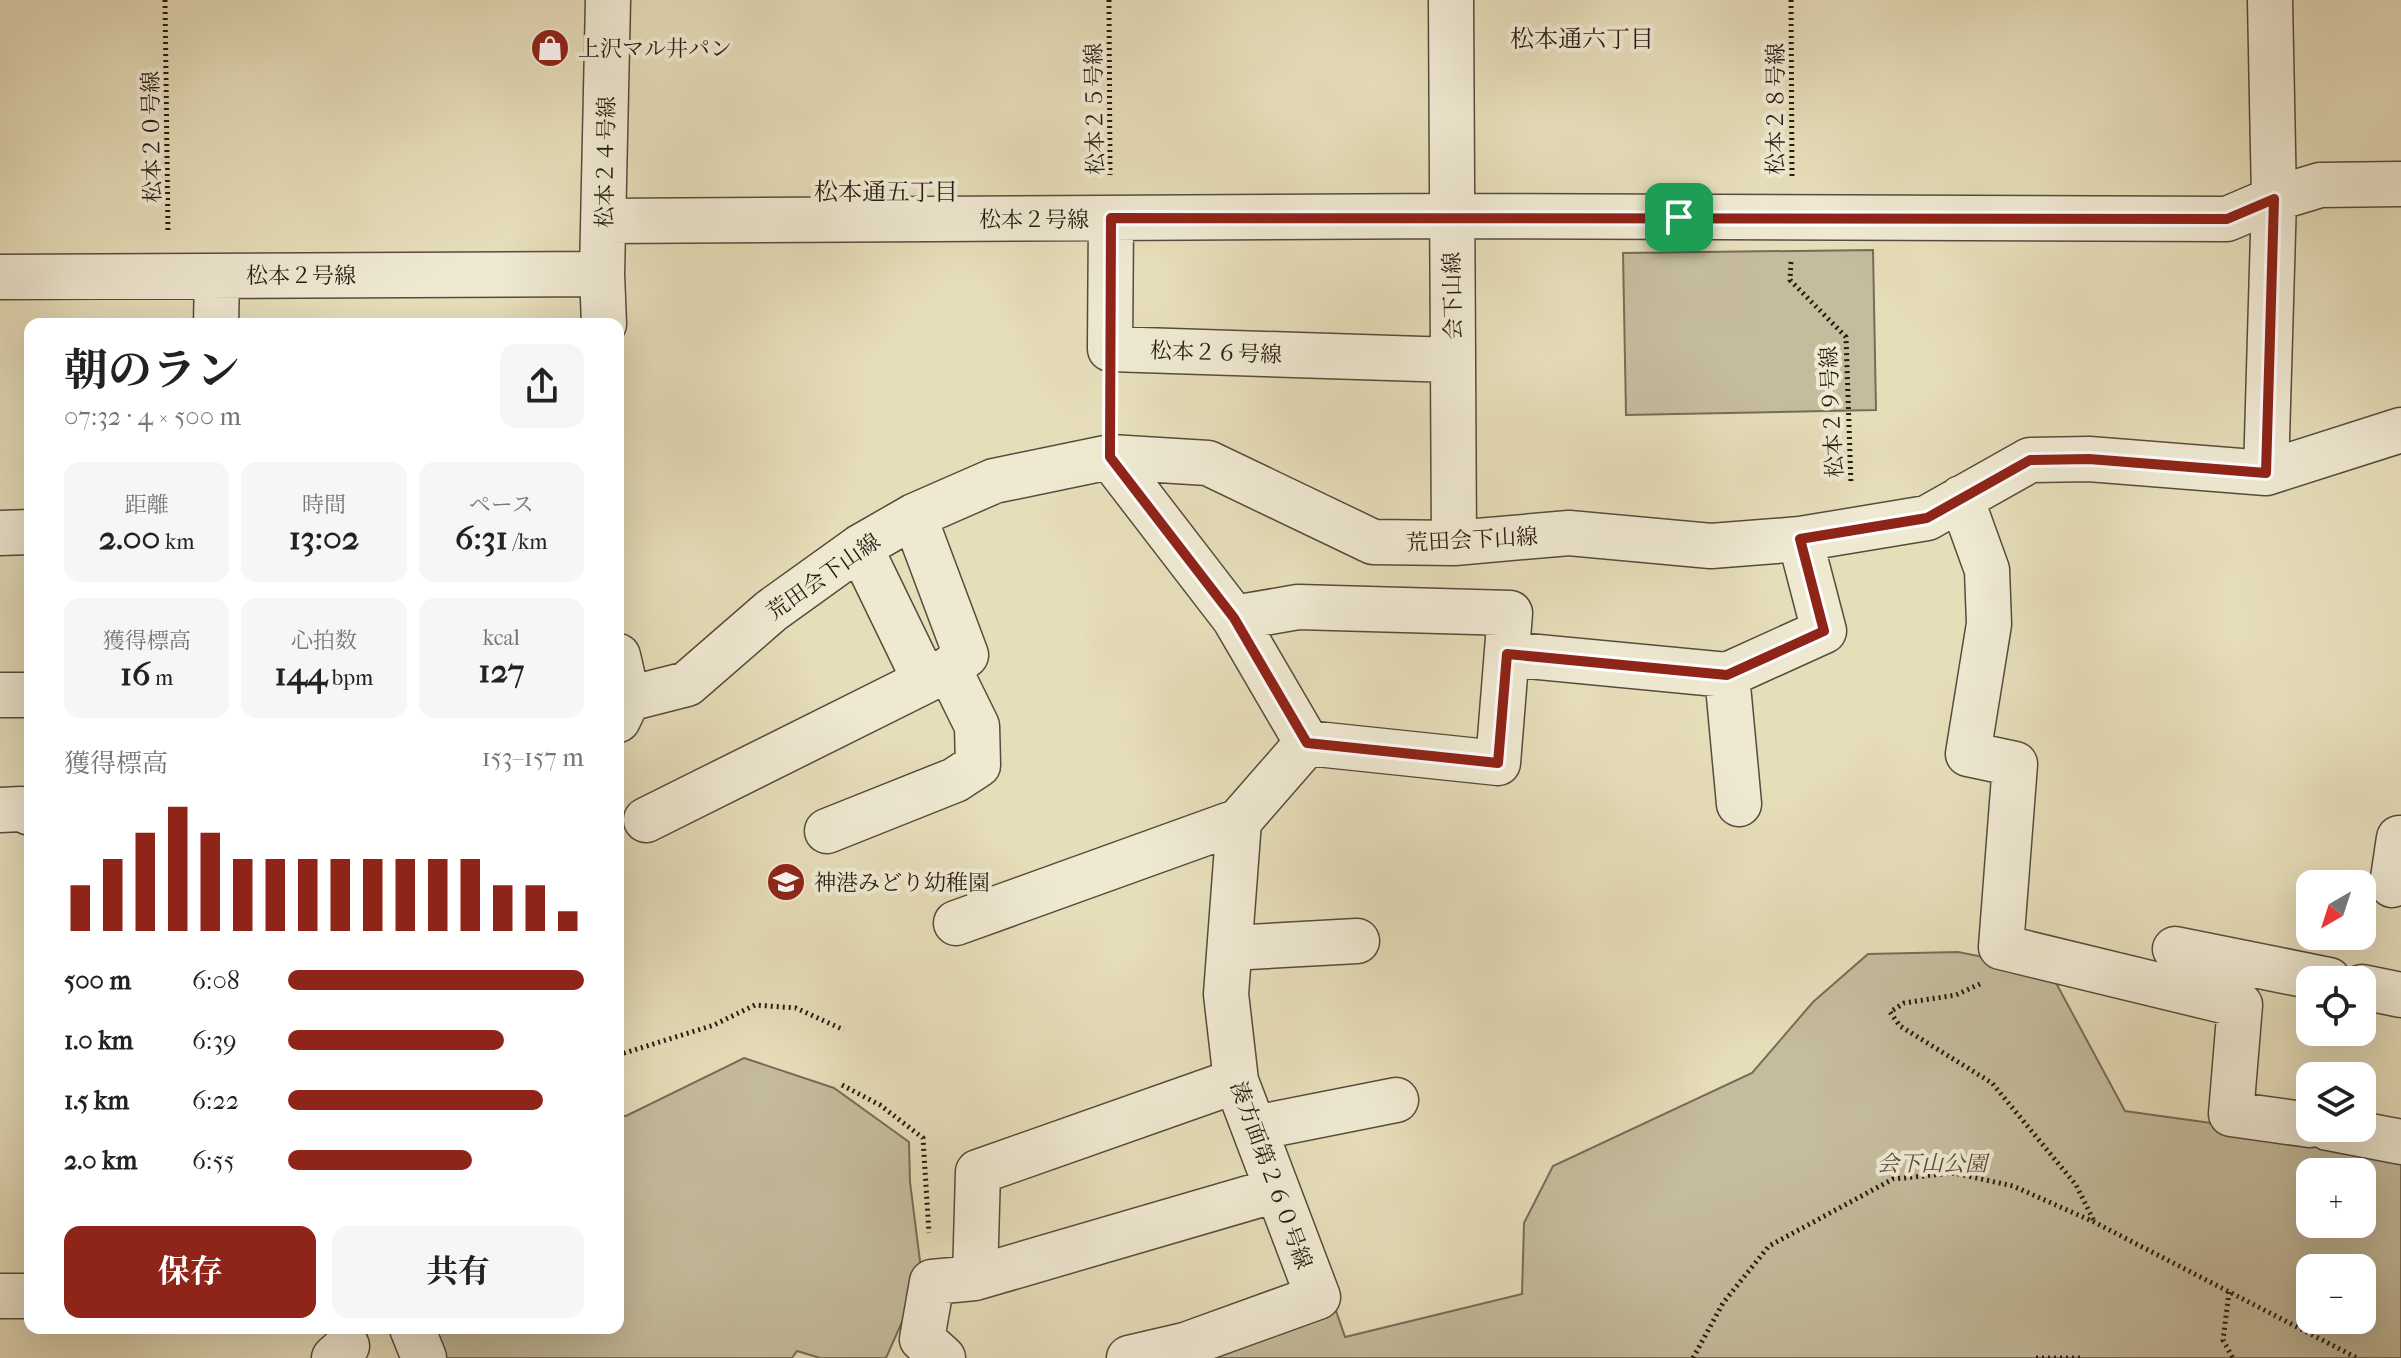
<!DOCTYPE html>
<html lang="ja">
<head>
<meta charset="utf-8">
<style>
  :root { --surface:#fff; --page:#f6f6f6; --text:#222; --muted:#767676; --accent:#8f2418 }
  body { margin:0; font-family:"IM FELL French Canon","Noto Serif JP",serif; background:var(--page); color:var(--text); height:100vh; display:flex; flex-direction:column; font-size:30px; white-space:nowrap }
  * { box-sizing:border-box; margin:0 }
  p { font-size:26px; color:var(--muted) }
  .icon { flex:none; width:44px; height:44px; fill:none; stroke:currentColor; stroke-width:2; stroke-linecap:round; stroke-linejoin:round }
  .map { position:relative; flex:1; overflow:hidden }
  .side { position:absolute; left:24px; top:318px; width:600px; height:1016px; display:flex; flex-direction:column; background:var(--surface); border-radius:16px; box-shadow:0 8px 32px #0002 }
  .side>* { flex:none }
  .needle { width:52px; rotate:219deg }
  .controls { position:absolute; left:2296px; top:870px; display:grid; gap:16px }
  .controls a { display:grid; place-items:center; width:80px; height:80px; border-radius:16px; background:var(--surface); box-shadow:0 8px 32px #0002; font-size:40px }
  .pin { position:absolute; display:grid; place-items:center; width:68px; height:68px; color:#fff; margin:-34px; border-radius:16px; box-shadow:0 4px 12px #0006 }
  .round { display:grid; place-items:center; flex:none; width:84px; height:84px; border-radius:16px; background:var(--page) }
  .overview { display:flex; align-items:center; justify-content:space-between; height:136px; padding:0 40px }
  h1 { font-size:44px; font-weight:700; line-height:60px }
  .metrics { display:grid; grid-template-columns:repeat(3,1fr); gap:12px; height:136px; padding:8px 40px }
  .metrics div { display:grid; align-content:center; border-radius:16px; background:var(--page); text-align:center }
  .metrics b { font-size:34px; font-weight:700 }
  .metrics small { font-size:22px; font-weight:400 }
  .metrics p { font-size:22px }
  .chart { height:224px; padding:16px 40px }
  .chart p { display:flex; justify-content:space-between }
  .chart svg { width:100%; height:144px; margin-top:8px; stroke:var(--accent); stroke-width:6 }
  .action { display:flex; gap:16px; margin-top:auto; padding:16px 40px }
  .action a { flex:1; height:92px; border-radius:16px; background:var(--accent); color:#fff; font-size:32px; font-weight:700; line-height:92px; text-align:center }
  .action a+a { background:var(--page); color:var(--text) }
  ul { padding:0 40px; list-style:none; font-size:26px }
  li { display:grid; grid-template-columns:128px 96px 1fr; align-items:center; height:60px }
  li i { height:20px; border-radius:10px; background:var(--accent) }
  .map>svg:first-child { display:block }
  .green { fill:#c5bc9d; stroke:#766c58; stroke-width:2; fill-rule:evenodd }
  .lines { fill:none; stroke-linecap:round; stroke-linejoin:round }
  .minor-casing { stroke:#564c3c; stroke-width:47 }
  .path { stroke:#261b12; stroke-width:5; stroke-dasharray:2 4; stroke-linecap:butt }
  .minor { stroke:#efe9d2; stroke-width:44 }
  .route-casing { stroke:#fff; stroke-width:16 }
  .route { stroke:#8f2418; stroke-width:10 }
  .labels { text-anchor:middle; stroke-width:8; stroke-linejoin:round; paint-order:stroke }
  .poi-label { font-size:22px; fill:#261b12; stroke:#efe9d2; text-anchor:start }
  .street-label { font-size:22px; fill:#261b12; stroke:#efe9d2 }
  .park-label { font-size:22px; font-style:italic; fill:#564b3c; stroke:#efe9d2 }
  .neighbourhood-label { font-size:24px; fill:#261b12; stroke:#efe9d2 }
</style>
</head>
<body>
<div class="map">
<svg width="2401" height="1358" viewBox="0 0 2401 1358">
  <rect width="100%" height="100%" fill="#e6ddb9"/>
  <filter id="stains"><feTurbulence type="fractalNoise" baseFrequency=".0025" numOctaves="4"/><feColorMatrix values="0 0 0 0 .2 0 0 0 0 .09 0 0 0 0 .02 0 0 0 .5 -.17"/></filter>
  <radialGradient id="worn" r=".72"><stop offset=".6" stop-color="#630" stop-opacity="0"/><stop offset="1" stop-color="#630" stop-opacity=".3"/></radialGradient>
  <path class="green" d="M1873,250l3,160 -250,5 -3,-162z
    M1958,952l91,18 76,141 215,30 61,13v204h-1204l136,-56 12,35 177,-43 2,-71 29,-57 199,-93 61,-71 55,-48zM2310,1172h52v52h-52zM2310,1268h52v52h-52z
    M744,1058l90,30 75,54 1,40 12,95 -36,81h-66l-23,-7 -5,7h-350l-10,-30h186v-212h8z"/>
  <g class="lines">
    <defs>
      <path id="minor" d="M1451,0l3,543
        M1111,218l-1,131 343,11
        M605,221l847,-5 775,3 47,-20 46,-14 81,-1
        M0,277l602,-3
        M216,324l1,-48
        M604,324l-2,-50 6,-274
        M1110,457l124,161 73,125 -68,78 -13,173 10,87 82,216 -133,48 -4,13
        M2266,473l8,-274 -4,-199
        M1961,498l26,72 2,54 -21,130 47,10 -14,183 239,58 -9,109 79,11
        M0,533l30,-1
        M860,547l65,134
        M1234,618l64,-11 212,6 -12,150 -191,-20
        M1507,654l220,21 97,-44 -24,-92
        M618,656l10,43 -10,-1
        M1727,675l12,129
        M0,695h30
        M618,720l10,-21 59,-15 84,-73 89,-64 54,-31 80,-35 116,-24 98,6 165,79 81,1 115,-10 142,13 89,-7 127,-21 103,-58 59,-1 177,14 135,-43
        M0,810l21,-1 9,4
        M646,820l279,-139 24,-12 17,-14 -52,-139
        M827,831l128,-51 23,-15 -1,-39 -28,-57
        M2392,885l7,-47
        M956,923l283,-102
        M1230,948l127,-7
        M2175,949l154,31
        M2362,987l39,8
        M1236,1081l-258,91 -3,106 301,-88
        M1255,1128l141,-28
        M2328,1128l73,14
        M0,1296h30
        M412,1328l12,30
        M334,1358l13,-12
        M943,1358l-21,-19 10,-57 43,-4
        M1129,1358l56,-13"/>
    </defs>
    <use href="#minor" class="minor-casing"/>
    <path class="path" d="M165,0l3,234
      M1109,0l1,175
      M1791,0l1,176
      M1791,262l-1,18 56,57 5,148
      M1110,394v22
      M1980,984l-24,11 -52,8 -14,9 10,14 92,57 84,102 18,36
      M618,1055l96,-30 41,-20 41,3 48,22
      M842,1085l38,20 43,33 6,95
      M2229,1292l-6,48 10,18
      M1693,1358l30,-55 46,-57 124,-67 61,-6 59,13 81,36 263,136
      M2036,1358h45"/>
    <use href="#minor" class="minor"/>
  </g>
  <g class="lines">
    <defs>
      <path id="route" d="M2274,199l-8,274 -177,-14 -59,1 -103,58 -127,21 24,92 -97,44 -220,-21 -9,109 -191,-20 -73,-125 -124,-161 1,-239 1116,1z"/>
    </defs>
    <use href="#route" class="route-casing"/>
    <use href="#route" class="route"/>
  </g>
  <defs>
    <symbol id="shop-disc" viewBox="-11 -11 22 22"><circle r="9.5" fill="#8f2418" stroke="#efe9d2"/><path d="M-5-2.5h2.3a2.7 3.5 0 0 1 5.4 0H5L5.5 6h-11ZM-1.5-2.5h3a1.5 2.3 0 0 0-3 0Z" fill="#fff"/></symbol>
    <symbol id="school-disc" viewBox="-11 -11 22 22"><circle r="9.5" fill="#8f2418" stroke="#efe9d2"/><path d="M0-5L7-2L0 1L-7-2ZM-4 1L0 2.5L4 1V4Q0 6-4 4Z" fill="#fff"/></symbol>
  </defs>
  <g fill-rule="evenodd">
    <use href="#shop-disc" x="528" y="26" width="44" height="44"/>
    <use href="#school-disc" x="764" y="860" width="44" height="44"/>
  </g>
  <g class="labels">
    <g class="poi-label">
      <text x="578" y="56">上沢マル井パン</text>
      <text x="814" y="890">神港みどり幼稚園</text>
    </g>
    <g class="street-label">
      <text transform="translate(1094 109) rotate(-91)" y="8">松本２５号線</text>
      <text transform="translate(1775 109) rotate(-90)" y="8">松本２８号線</text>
      <text transform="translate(151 137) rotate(-91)" y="8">松本２０号線</text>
      <text transform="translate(605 162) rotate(-89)" y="8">松本２４号線</text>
      <text x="1034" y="227">松本２号線</text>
      <text x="301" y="283">松本２号線</text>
      <text transform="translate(1452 296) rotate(-91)" y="8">会下山線</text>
      <text transform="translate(1216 352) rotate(2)" y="8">松本２６号線</text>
      <text transform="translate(1831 412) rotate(-93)" y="8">松本２９号線</text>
      <text transform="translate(1472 539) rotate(-3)" y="8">荒田会下山線</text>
      <text transform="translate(823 576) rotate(-35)" y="8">荒田会下山線</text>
      <text transform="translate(1272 1175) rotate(70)" y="8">湊方面第２６０号線</text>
    </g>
    <g class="park-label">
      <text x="1932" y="1171">会下山公園</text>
    </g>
    <g class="neighbourhood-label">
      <text x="1582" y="47">松本通六丁目</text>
      <text x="886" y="200">松本通五丁目</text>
    </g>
  </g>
  <rect width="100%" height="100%" filter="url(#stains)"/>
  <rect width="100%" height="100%" fill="url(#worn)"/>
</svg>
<div class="controls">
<a><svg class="needle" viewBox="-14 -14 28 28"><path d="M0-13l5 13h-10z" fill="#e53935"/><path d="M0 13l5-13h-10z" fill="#767676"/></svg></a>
<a><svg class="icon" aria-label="locate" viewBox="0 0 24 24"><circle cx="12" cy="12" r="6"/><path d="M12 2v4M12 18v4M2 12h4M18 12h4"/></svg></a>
<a><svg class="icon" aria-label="layers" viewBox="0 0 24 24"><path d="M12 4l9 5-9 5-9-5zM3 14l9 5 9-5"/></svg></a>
<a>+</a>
<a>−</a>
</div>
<div class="pin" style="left:1679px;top:217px;background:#1e9e55"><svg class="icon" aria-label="arrive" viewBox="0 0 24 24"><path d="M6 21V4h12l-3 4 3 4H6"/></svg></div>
<section class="side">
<div class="overview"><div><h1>朝のラン</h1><p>07:32 · 4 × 500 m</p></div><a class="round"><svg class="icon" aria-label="share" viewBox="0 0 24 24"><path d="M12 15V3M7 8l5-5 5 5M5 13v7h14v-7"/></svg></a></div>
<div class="metrics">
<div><p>距離</p><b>2.00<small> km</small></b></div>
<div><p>時間</p><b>13:02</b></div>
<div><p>ペース</p><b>6:31<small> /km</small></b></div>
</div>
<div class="metrics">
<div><p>獲得標高</p><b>16<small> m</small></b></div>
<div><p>心拍数</p><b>144<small> bpm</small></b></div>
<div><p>kcal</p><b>127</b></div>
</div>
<div class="chart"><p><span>獲得標高</span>153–157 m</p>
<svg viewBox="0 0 160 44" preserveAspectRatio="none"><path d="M5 44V30M15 44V22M25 44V14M35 44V6M45 44V14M55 44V22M65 44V22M75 44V22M85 44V22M95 44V22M105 44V22M115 44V22M125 44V22M135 44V30M145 44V30M155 44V38"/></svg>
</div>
<ul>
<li><b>500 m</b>6:08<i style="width:100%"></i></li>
<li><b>1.0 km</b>6:39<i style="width:73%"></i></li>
<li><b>1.5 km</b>6:22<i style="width:86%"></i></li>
<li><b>2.0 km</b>6:55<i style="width:62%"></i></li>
</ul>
<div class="action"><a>保存</a><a>共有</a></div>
</section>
</div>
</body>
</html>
